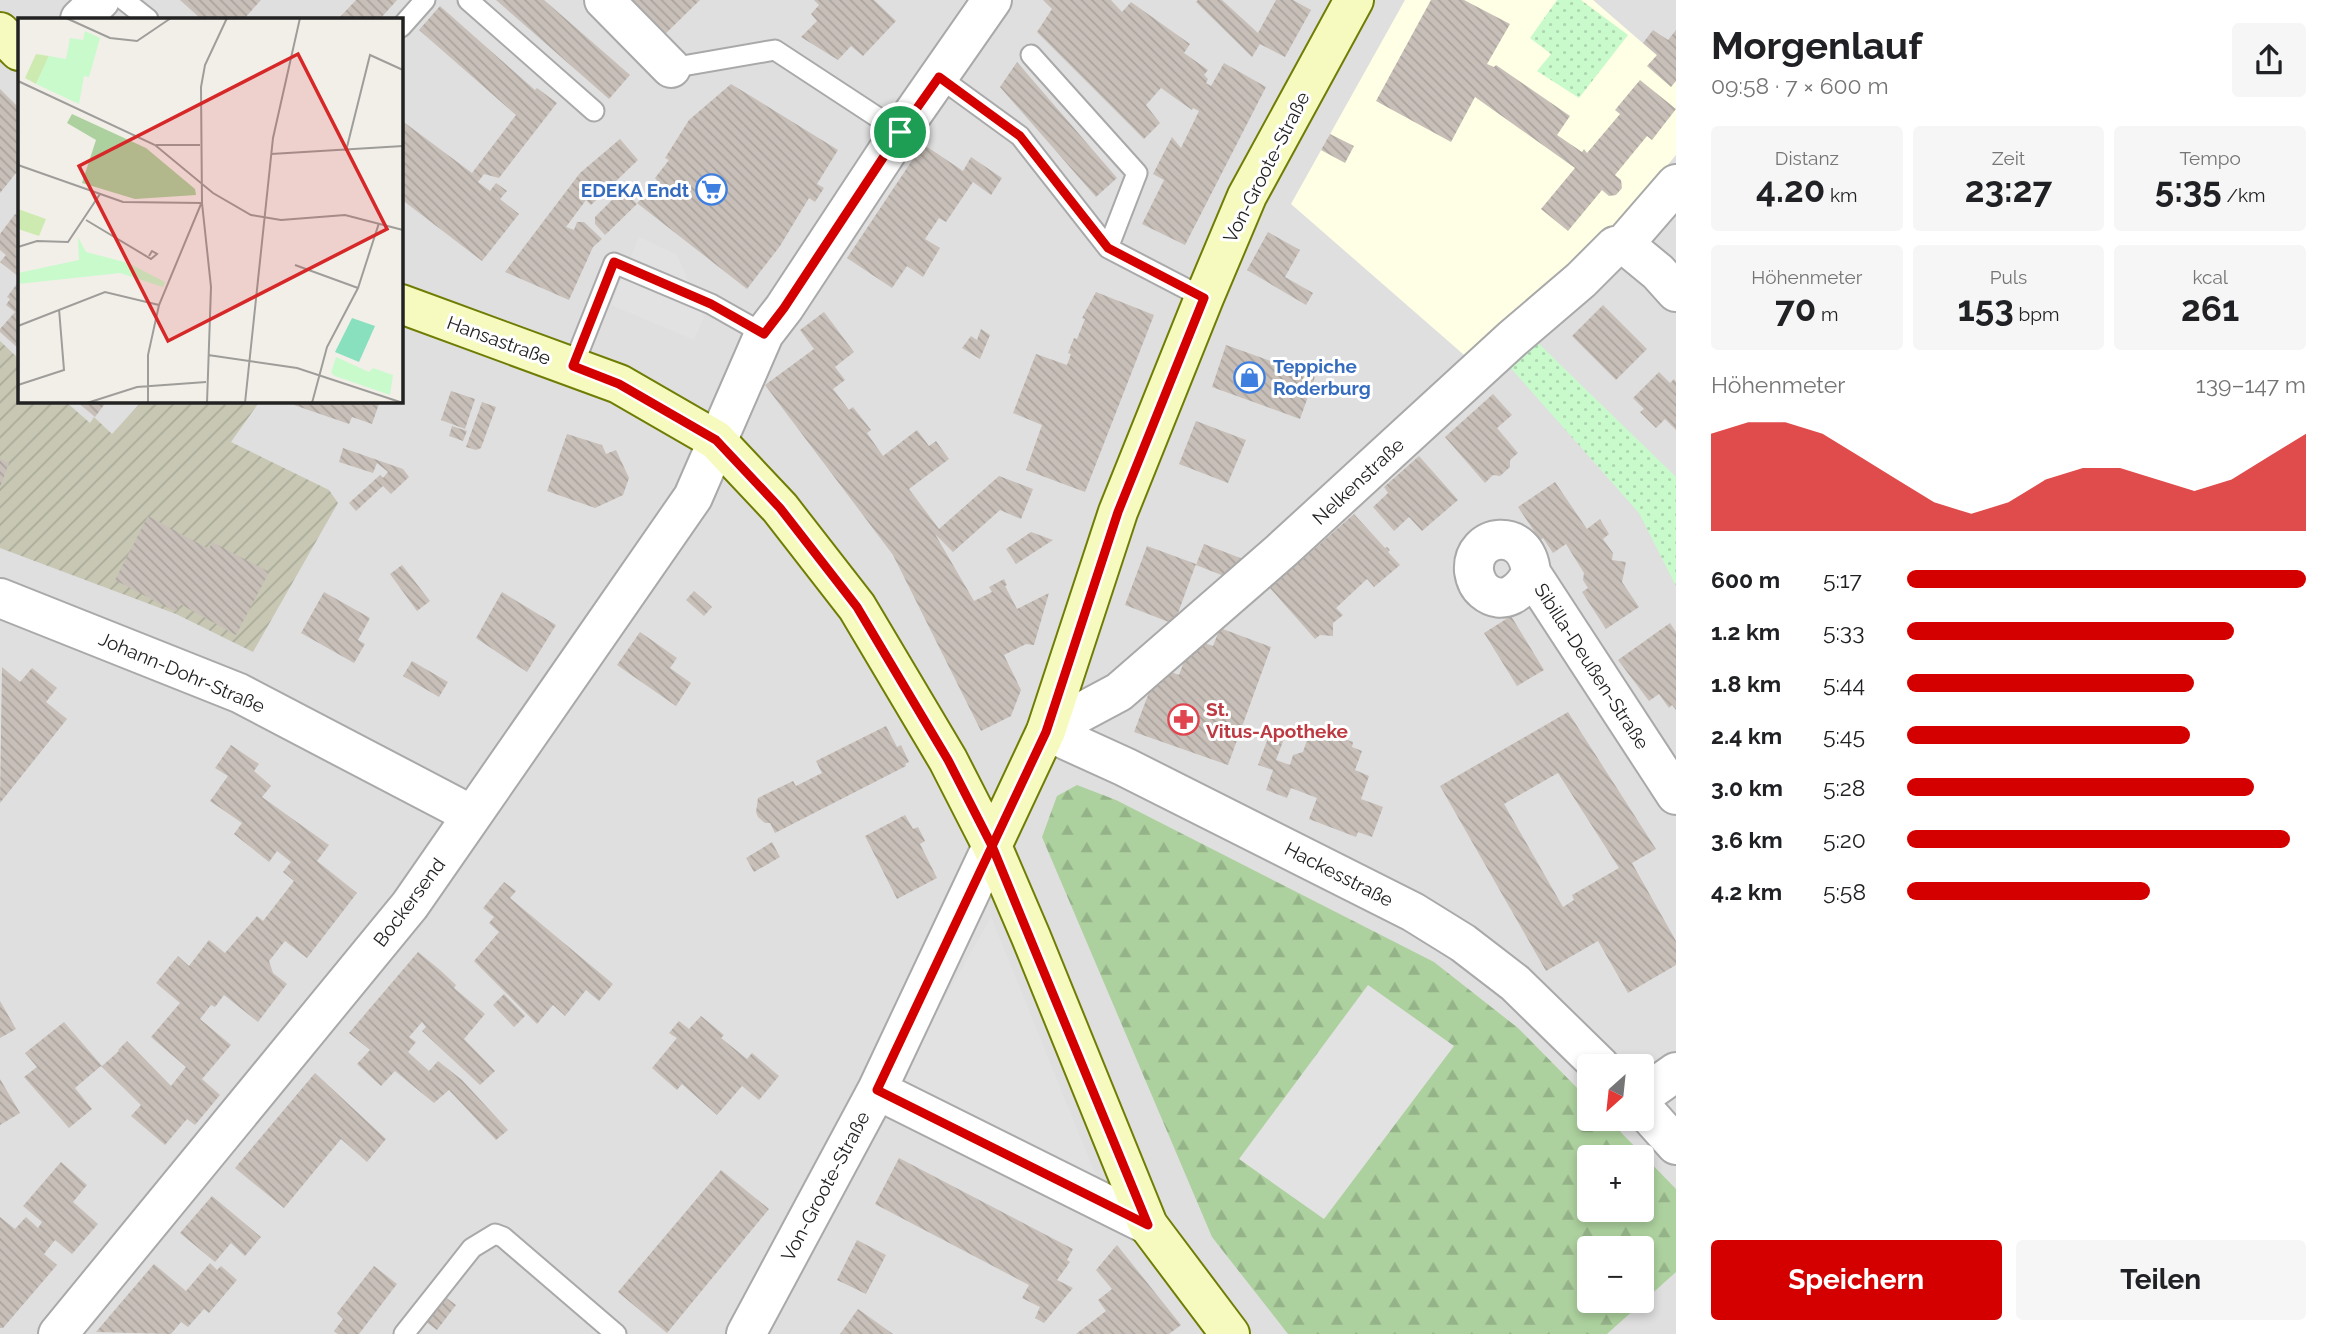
<!DOCTYPE html>
<html lang="de">
<head>
<meta charset="utf-8">
<style>
  :root { --surface:#fff; --page:#f6f6f6; --text:#202124; --muted:#757577; --accent:#d40000 }
  body { margin:0; font-family:Raleway,sans-serif; background:var(--page); color:var(--text); height:100vh; display:flex; flex-direction:column; font-size:26px; white-space:nowrap }
  * { box-sizing:border-box; margin:0 }
  p { font-size:23px; color:var(--muted) }
  .icon { flex:none; width:38px; height:38px; fill:none; stroke:currentColor; stroke-width:2; stroke-linecap:round; stroke-linejoin:round }
  .map { position:relative; flex:1; overflow:hidden }
  .side { display:flex; flex-direction:column; background:var(--surface); width:665px }
  .side>* { flex:none }
  .needle { width:46px; rotate:207deg }
  .tools { position:absolute; left:1577px; top:1054px; display:grid; gap:14px }
  .tools a { display:grid; place-items:center; width:77px; height:77px; border-radius:7px; background:var(--surface); box-shadow:0 4px 10px #0003; font-size:35px }
  .pin { position:absolute; display:grid; place-items:center; width:60px; height:60px; color:#fff; margin:-30px; border:4px solid #fff; border-radius:50%; box-shadow:0 2px 7px #0007 }
  .round { display:grid; place-items:center; flex:none; width:74px; height:74px; border-radius:7px; background:var(--page) }
  .summary { display:flex; align-items:center; justify-content:space-between; height:119px; padding:0 35px }
  h1 { font-size:38px; font-weight:700; line-height:52px }
  .figures { display:grid; grid-template-columns:repeat(3,1fr); gap:10px; height:119px; padding:7px 35px }
  .figures div { display:grid; align-content:center; border-radius:7px; background:var(--page); text-align:center }
  .figures b { font-size:35px; font-weight:700 }
  .figures small { font-size:19px; font-weight:400 }
  .figures p { font-size:19px }
  .chart { height:196px; padding:14px 35px }
  .chart p { display:flex; justify-content:space-between }
  .chart svg { width:100%; height:126px; margin-top:7px; fill:var(--accent); opacity:.7 }
  .action { display:flex; gap:14px; margin-top:auto; padding:14px 35px }
  .action a { flex:1; height:80px; border-radius:7px; background:var(--accent); color:#fff; font-size:28px; font-weight:700; line-height:80px; text-align:center }
  .action a+a { background:var(--page); color:var(--text) }
  ul { padding:0 35px; list-style:none; font-size:23px }
  li { display:grid; grid-template-columns:112px 84px 1fr; align-items:center; height:52px }
  li i { height:18px; border-radius:9px; background:var(--accent) }
  main { display:flex; flex:1; min-height:0 }
  .map>svg:first-child { display:block }
  .residential { fill:#e0dfdf; fill-rule:evenodd }
  .education { fill:#ffffe5 }
  .construction { fill:url(#construction-furrows) }
  .forest { fill:url(#forest-firs); fill-rule:evenodd }
  .park { fill:url(#park-dots) }
  .parking { fill:#e2e2e2 }
  .building { fill:url(#building-back-hatch); fill-rule:evenodd }
  .lines { fill:none; stroke-linecap:round; stroke-linejoin:round }
  .lane-casing { stroke:#a9a9a9; stroke-width:23 }
  .street-casing { stroke:#a9a9a9; stroke-width:42 }
  .secondary-casing { stroke:#707d05; stroke-width:42 }
  .lane { stroke:#fff; stroke-width:19 }
  .street { stroke:#fff; stroke-width:38 }
  .secondary { stroke:#f7fabf; stroke-width:38 }
  .route-casing { stroke:#fff; stroke-width:14 }
  .route { stroke:#d40000; stroke-width:9 }
  .labels { text-anchor:middle; stroke-width:6; stroke-linejoin:round; paint-order:stroke }
  .street-label { font-size:19px; fill:#222; stroke:#fff }
  .shop-label { font-size:19px; font-weight:bold; fill:#366cbe; stroke:#fff; text-anchor:end }
  .health-label { font-size:19px; font-weight:bold; fill:#be3a42; stroke:#fff; text-anchor:start }
  .inset-road { fill:none; stroke:#9f9d99; stroke-width:2 }
  .view { fill:#d62828; fill-opacity:0.15; stroke:#d62828; stroke-width:3.5 }
  .inset-edge { fill:none; stroke:#222; stroke-width:3.5 }
</style>
</head>
<body>
<main>
<div class="map">
<svg width="1676" height="1334" viewBox="0 0 1676 1334">
  <defs>
    <pattern id="construction-furrows" width="10" height="10" patternUnits="userSpaceOnUse" patternTransform="scale(1.75)"><rect width="10" height="10" fill="#c7c7b4"/><path d="M-1 1l2-2M0 10L10 0M9 11l2-2" fill="none" stroke="#abab9a"/></pattern>
    <pattern id="forest-firs" width="22" height="20" patternUnits="userSpaceOnUse" patternTransform="scale(1.75)"><rect width="22" height="20" fill="#add19e"/><path d="M5 1l3.5 6h-7zM16 11l3.5 6h-7z" fill="#95b388"/></pattern>
    <pattern id="park-dots" width="8" height="8" patternUnits="userSpaceOnUse" patternTransform="scale(1.75)"><rect width="8" height="8" fill="#c8facc"/><path d="M2 2h.1M6 6h.1" fill="none" stroke="#acd6af" stroke-width="1.8" stroke-linecap="round"/></pattern>
    <pattern id="building-back-hatch" width="6" height="6" patternUnits="userSpaceOnUse" patternTransform="scale(1.75)"><rect width="6" height="6" fill="#c7bfb8"/><path d="M-1 5l2 2M0 0l6 6M5-1l2 2" fill="none" stroke="#aba49e"/></pattern>
  </defs>
  <rect width="100%" height="100%" fill="#f2efe9"/>
  <path class="residential" d="M0,0h1676v1334h-1676zM19,19h382v382h-382zM1589,1066h53v52h-53zM1589,1157h53v52h-53zM1589,1248h53v52h-53z"/>
  <path class="education" d="M1405,0h188l83,72v83l-74,88 -131,118 -180,-157z"/>
  <path class="construction" d="M0,341l19,18v42h46l25,22 4,-6 18,17 30,-33h118l-29,41 98,48 9,13 -85,149 -77,-38 -176,-66z"/>
  <path class="forest" d="M1077,785l39,15 318,162 84,66 71,72v18h18l69,71v83l-69,62h-319l-76,-97 -170,-400 15,-41zM1589,1157h53v52h-53zM1589,1248h53v52h-53z"/>
  <path class="park" d="M1557,0h24l47,35 -49,63 -42,-27 14,-17 -21,-16z
    M1537,342l139,135v109l-37,-73 -130,-147z"/>
  <path class="parking" d="M639,237l38,18 27,62 -10,23 -83,-35z
    M991,917l116,286 -218,-107z
    M1368,985l86,61 -130,173 -85,-60z"/>
  <path class="building" d="M180,0h81l-17,19h-43z
    M356,0h41l-17,19h-42z
    M496,0h48l86,75 -21,24z
    M621,0h79l-40,39z
    M814,0h60l22,21 -33,35 -12,-10 -13,14 -37,-23 16,-16 -6,-7 8,-9z
    M1043,0h68l11,12 9,-10 59,42 -6,9 24,17 -4,5 4,4 -2,4 5,3 13,-23 42,24 -81,158 -43,-21 22,-44 -11,-6 19,-37 9,11 18,-37 -6,-3 -1,2 -31,-22 -15,17 14,18 -16,16 -107,-107 15,-23z
    M1198,0h24l36,33 18,-33h17l18,10 -26,47 -25,-13 -8,13 -56,-55z
    M1431,0h33l46,24 -23,40 7,3 2,-2 74,51 -13,19 25,17 2,-3 3,4 33,-39 -5,-4 25,-30 36,29 -24,31 -5,-4 -32,39 6,5 1,8 -6,7 -7,1 -7,-6 -34,41 -27,-22 34,-41 -100,-71 -24,45 -75,-41z
    M440,6l95,84 2,-2 20,15 -58,75 -15,-4 -6,8 12,9 6,-8 11,8 -7,8 19,15 -37,47 -81,-62v-79l71,53 44,-58 -97,-85z
    M1653,30l15,10 8,-10v51l-5,6 -24,-21 10,-11 -14,-12z
    M1017,62l100,116 -21,19 -96,-110z
    M731,84l107,66 -21,34 7,4 -9,14 -6,-4 -29,48 -33,43 -110,-86 21,-21 -3,-4 14,-18 -4,-2 24,-38z
    M0,89l19,19v67l-3,-2 -16,20z
    M1330,134l24,12 -9,17 -24,-13z
    M620,139l18,21 -47,45 -5,-5 -20,27 8,3 3,-8h7l18,17 -9,8 -24,53 -64,-28 75,-99z
    M923,144l40,27 8,-14 31,21 -11,17 -18,-13 -27,40 -7,-4 -14,21 15,9 -17,29 -16,-11 -15,22 -45,-30z
    M619,186l18,18 -32,31 -10,-11v-7l18,-18 -4,-4z
    M15,214l4,3v60l-19,-15 6,-7 -6,-5v-16z
    M1268,232l32,18 -15,27 28,16 -7,12 -59,-35z
    M19,281v68l-19,-17v-3l15,-17 -9,-7 4,-6 -3,-2z
    M1096,292l58,23 -69,177 -59,-22 16,-45 -29,-12 23,-59 31,11 4,-11 -3,-1 6,-15 3,1 8,-20 -3,-1z
    M1603,305l44,44 -31,31 -44,-44z
    M824,312l30,40 -19,15 10,13 -12,9 16,21 4,-3 18,23 -4,3 16,23 34,-26 12,16 7,-5 13,18 -40,30 30,40 60,-53 34,13 -12,30 -21,-9 -47,42 -18,-18 39,67 18,-9 -3,-5 15,-8 3,6 -2,1 12,23 32,-16 -15,52 -8,-1 -22,11 17,35 -10,26 -30,15 -88,-176 -128,-170 49,-36 -14,-19z
    M981,329l9,6 -10,24 -18,-11 9,-12 6,4z
    M1226,345l89,32 -15,42 -88,-32z
    M1659,372l11,11 4,-4 2,3v48l-11,-11 -9,9 -16,-16 4,-3 -11,-11z
    M451,391l24,8 -10,30 -24,-9z
    M1493,394l19,21 -15,13 21,25 -8,7v7l-10,9 -7,-1 -8,8 -40,-46z
    M76,401h31l-12,16z
    M296,401h84l-8,23 -20,-7 -3,7 -55,-19z
    M482,402l14,5 -15,41 -5,2 -10,-3z
    M1196,421l50,19 -18,43 -49,-19z
    M452,426l15,5 -4,10 -14,-5z
    M567,434l35,11 4,9 10,-4 13,28 -6,17 -28,13 -48,-17z
    M343,448l60,21 6,8 -18,17 -8,-8 -27,25 -7,-8 31,-28 3,3 5,-6 -11,-9 -4,10 -34,-11z
    M1419,456l39,44 -36,31 -13,-14 -15,14 -21,-24 15,-14 -4,-6z
    M0,459l9,4 -9,24z
    M1555,482l32,47 13,-10 9,15 -6,5 10,14 -1,7 14,2 -4,20 17,25 -33,22 -24,-37 6,-4 -5,-8 1,-7 -18,-29 -13,9 -10,-15 -3,2 -22,-33z
    M1354,514l31,34 2,-1 3,3 -2,2 12,13 -26,22 -7,-8 -31,29 7,7 -10,8v13l-13,-1 -5,4 -45,-51z
    M148,516l61,33 3,-7 57,30 -33,63 -56,-31 -4,8 -61,-32z
    M1031,532l22,8 -37,24 -10,-15z
    M1204,544l44,17 -19,17 -33,-13z
    M1147,546l49,18 -22,60 -49,-19z
    M402,565l28,36 -13,10 -27,-37z
    M694,591l18,16 -8,9 -18,-16z
    M324,592l46,26 -12,22 7,4 -11,19 -53,-30z
    M502,592l54,33 -29,47 -51,-34z
    M1511,616l33,54 -27,16 -33,-53z
    M1670,623l6,9v78l-4,-5 -3,3 -10,-14 -10,7 -31,-41z
    M1220,628l51,19 -43,118 -94,-33 19,-50 7,3 6,-15 13,5 9,-24 11,-10 14,5z
    M640,632l37,26 -7,10 21,15 -15,23 -59,-41z
    M412,661l36,21 -9,15 -36,-21z
    M2,667l18,15 12,-14 25,20 -11,14 21,17 -67,84z
    M1568,712l88,137 -24,14 44,78v24l-48,28 -30,-52 -52,30 -106,-185zM1558,773l61,95 -47,27 2,5 -11,7 -59,-103z
    M886,726l11,21 4,-2 8,17 -4,2 1,2 -131,67 -5,-10h-5l-7,-6 -2,-5 2,-14 35,-17 3,5 26,-13 -6,-12z
    M1311,728l42,14 -1,5 10,4 -7,19 14,6 -8,23 22,8 -11,30 -14,-5 -2,5 -47,-18 8,-21 -26,-10 -4,10 -21,-8 7,-20 -15,-5 13,-35 14,6 -9,24 14,5 3,-10 10,-3z
    M231,745l28,19 -5,7 17,15 -9,11 67,48 -12,16 40,32 -50,65 -22,-17 -16,20 4,12 14,11 -29,38 -34,-27 -9,12 -4,-2 -11,14 31,26 -29,34 18,16 -25,30 -8,-6 -22,26 -34,-29 10,-11 -40,-39 -26,22 17,21 -23,19 -45,-51 13,-10 -12,-14 39,-31 38,44 17,-15 -1,-1 9,-9 44,45 15,-19 -35,-30 29,-34 -24,-20 22,-27 11,10 20,-26 16,13 32,-37 6,5 31,-40 -11,-9 8,-10 -14,-11 -8,11 -35,-28 8,-11 -32,-22 18,-25 -13,-8z
    M905,815l8,14 5,-2 7,14 -5,3 17,34 -40,21 -32,-63z
    M772,842l8,15 -26,15 -8,-14z
    M504,882l12,9 -6,7 103,86 -14,17 -13,-11 -21,26 -12,-11 -16,19 -63,-63 25,-29 -10,-9 5,-6 -11,-9z
    M418,952l22,18 16,15 -2,3 31,26 -21,25 31,32 -15,14 -58,-54 4,-4 -4,-5 -13,15 7,5 -8,10 21,19 9,-10 24,19 46,50 -12,10 -47,-50 -15,13 -39,-32 -14,15 -24,-22 13,-14 -21,-17z
    M504,994l21,22 -11,11 -21,-22z
    M0,1001l16,28 -16,9z
    M701,1016l23,19 -3,3 26,21 5,-6 27,23 -20,24 -17,-14 -25,29 -35,-31 -5,6 -25,-22 25,-30 -8,-5 10,-12 10,8z
    M315,1073l71,66 -19,23 -26,-23 -57,69 -49,-40z
    M0,1079l20,34 -20,12z
    M899,1158l174,91 -6,11 3,2 -13,18 16,8 -29,35 -9,-5 5,-11 -18,-9 7,-13 -154,-81z
    M61,1162l26,23 -14,17 25,22 -26,30 -17,-14 -11,14 13,11 -54,63h-3v-111l15,12 11,-12 12,11 4,-6 -19,-16z
    M721,1170l48,39 -102,124 -49,-41z
    M212,1196l49,41 -16,19 -14,-13 -16,19 -35,-29z
    M857,1240l29,15 -20,39 -29,-14z
    M1117,1245l64,80 -12,9h-93l30,-23 -8,-11 14,-11 -16,-19z
    M210,1263l7,7 4,-4 16,14 -28,33 -5,-4 -16,18 -7,-5 -10,12 -75,-2 58,-68 32,27z
    M374,1266l23,18 -38,50h-21l-4,-3 9,-12 -6,-6z
    M444,1296l12,9 -19,25 -12,-9z
    M858,1309l35,25h-53z"/>
  <g class="lines">
    <defs>
      <path id="lane" d="M124,0l24,19
        M468,0l126,111
        M401,27l24,-27
        M1031,55l106,118 -29,75
        M671,68l104,-18 125,82
        M939,77l81,59 88,112 96,50
        M573,366l41,-103 97,41 53,30
        M404,1334l68,-86 23,-14 8,3 113,97"/>
      <path id="street" d="M604,0l67,68
        M80,19l20,-19
        M1624,244l34,28 18,20
        M1531,573c-9,19 -28,34 -47,18 -6,-5 -9,-13 -10,-20 -3,-38 53,-46 57,2l145,222
        M0,598l239,95 233,122
        M1046,731l73,-39 162,-141 231,-212 69,-59 34,-34 9,-2 52,-60
        M1046,731l79,36 288,145 50,31 52,40 85,83
        M877,1090l271,135
        M1642,1096l34,-24
        M1642,1107l34,38
        M58,1334l352,-429 283,-408 71,-163 20,-26 116,-176 92,-132
        M746,1334l131,-244 115,-244"/>
      <path id="secondary" d="M0,32l19,19
        M401,304l218,80 97,56 64,68 77,99 91,153 44,86 39,91 117,288 82,109
        M992,846l54,-115 72,-219 86,-214 43,-102 107,-196"/>
    </defs>
    <use href="#lane" class="lane-casing"/>
    <use href="#street" class="street-casing"/>
    <use href="#secondary" class="secondary-casing"/>
    <use href="#lane" class="lane"/>
    <use href="#street" class="street"/>
    <use href="#secondary" class="secondary"/>
  </g>
  <g class="lines">
    <defs>
      <path id="route" d="M900,132l-116,176 -20,26 -53,-30 -97,-42 -41,104 46,18 97,56 64,68 77,99 91,153 44,86 156,379 -271,-135 169,-358 72,-220 86,-214 -96,-50 -88,-112 -81,-59 -39,55"/>
    </defs>
    <use href="#route" class="route-casing"/>
    <use href="#route" class="route"/>
  </g>
  <defs>
    <symbol id="supermarket-ring" viewBox="-11 -11 22 22"><circle r="9.5" fill="#fff" stroke="#3f7fe0" stroke-width="1.5"/><path d="M-6-5.5h2.5l.6 2H6L4.5 2H-2.5L-4.4-4H-6ZM-1.5 3.2a1.3 1.3 0 1 0 .1 0ZM3 3.2a1.3 1.3 0 1 0 .1 0Z" fill="#3f7fe0"/></symbol>
    <symbol id="shop-ring" viewBox="-11 -11 22 22"><circle r="9.5" fill="#fff" stroke="#3f7fe0" stroke-width="1.5"/><path d="M-5-2.5h2.3a2.7 3.5 0 0 1 5.4 0H5L5.5 6h-11ZM-1.5-2.5h3a1.5 2.3 0 0 0-3 0Z" fill="#3f7fe0"/></symbol>
    <symbol id="pharmacy-ring" viewBox="-11 -11 22 22"><circle r="9.5" fill="#fff" stroke="#e0444e" stroke-width="1.5"/><path d="M-2-6h4v4h4v4h-4v4h-4v-4h-4v-4h4Z" fill="#e0444e"/></symbol>
  </defs>
  <g fill-rule="evenodd">
    <use href="#supermarket-ring" x="694" y="172" width="35" height="35"/>
    <use href="#shop-ring" x="1232" y="360" width="35" height="35"/>
    <use href="#pharmacy-ring" x="1166" y="702" width="35" height="35"/>
  </g>
  <g class="labels">
    <g class="street-label">
      <text transform="translate(1266 167) rotate(-63)" y="7">Von-Groote-Straße</text>
      <text transform="translate(499 340) rotate(20)" y="7">Hansastraße</text>
      <text transform="translate(1358 481) rotate(-43)" y="7">Nelkenstraße</text>
      <text transform="translate(1592 666) rotate(57)" y="7">Sibilla-Deußen-Straße</text>
      <text transform="translate(182 672) rotate(23)" y="7">Johann-Dohr-Straße</text>
      <text transform="translate(1339 874) rotate(27)" y="7">Hackesstraße</text>
      <text transform="translate(409 902) rotate(-53)" y="7">Bockersend</text>
      <text transform="translate(825 1186) rotate(-62)" y="7">Von-Groote-Straße</text>
    </g>
    <g class="shop-label">
      <text x="689" y="197">EDEKA Endt</text>
      <text x="1273" y="373" text-anchor="start">Teppiche<tspan x="1273" dy="22">Roderburg</tspan></text>
    </g>
    <g class="health-label">
      <text x="1206" y="716">St.<tspan x="1206" dy="22">Vitus-Apotheke</tspan></text>
    </g>
  </g>
  <g transform="translate(18 18)">
    <rect width="385" height="385" fill="#f2efe9"/>
    <path d="M18,36l13,2 -13,28 -11,-6zM0,191l28,10 -7,17 -21,-7z" fill="#cdebb0"/>
    <path d="M54,96l74,34 49,41 1,6 -61,4 -53,-16 14,-43 -29,-17z" fill="#add19e"/>
    <path d="M67,13l15,7 -11,39 -5,-1 -5,28 -43,-20 13,-28 17,3 4,-21 13,2zM60,219l8,15 42,11 37,19 -2,5 -43,-14 -102,11v-11l61,-13zM318,339l33,15 4,-4 20,7 -3,20 -55,-19 -4,-3z" fill="#c8facc"/>
    <path d="M334,300l23,8 -16,36 -24,-10z" fill="#88e0be"/>
    <path class="inset-road" d="M48,0l44,20 27,3 34,-23M0,63l137,64 58,48 38,22 30,5 64,-5 58,15M138,127h44M328,133l24,-96 33,15M253,136l132,-8M0,147l105,37 79,1M68,202l65,39 6,-5 -5,-3 -3,5M0,229l19,-6 31,1 32,-48M277,247l63,23M0,308l87,-34 54,13M190,337l89,13 106,35M0,367l46,-15 -5,-61M69,385l50,-16 69,-5M130,385v-48l11,-50 42,-101M189,385l4,-116 -9,-84 -1,-116 4,-22 22,-47M227,385l28,-265 27,-120M294,385l15,-56 31,-59 21,-65"/>
    <path class="view" d="M280,36l89,175 -219,112 -89,-175z"/>
    <rect width="385" height="385" class="inset-edge"/>
  </g>
</svg>
<div class="tools">
<a><svg class="needle" viewBox="-14 -14 28 28"><path d="M0-13l5 13h-10z" fill="#e53935"/><path d="M0 13l5-13h-10z" fill="#757577"/></svg></a>
<a>+</a>
<a>−</a>
</div>
<div class="pin" style="left:900px;top:132px;background:#1e9e55"><svg class="icon" aria-label="arrive" viewBox="0 0 24 24"><path d="M6 21V4h12l-3 4 3 4H6"/></svg></div>
</div>
<section class="side">
<div class="summary"><div><h1>Morgenlauf</h1><p>09:58 · 7 × 600 m</p></div><a class="round"><svg class="icon" aria-label="share" viewBox="0 0 24 24"><path d="M12 15V3M7 8l5-5 5 5M5 13v7h14v-7"/></svg></a></div>
<div class="figures">
<div><p>Distanz</p><b>4.20<small> km</small></b></div>
<div><p>Zeit</p><b>23:27</b></div>
<div><p>Tempo</p><b>5:35<small> /km</small></b></div>
</div>
<div class="figures">
<div><p>Höhenmeter</p><b>70<small> m</small></b></div>
<div><p>Puls</p><b>153<small> bpm</small></b></div>
<div><p>kcal</p><b>261</b></div>
</div>
<div class="chart"><p><span>Höhenmeter</span>139–147 m</p>
<svg viewBox="0 0 160 44" preserveAspectRatio="none"><path d="M0 44V10L10 6L20 6L30 10L40 18L50 26L60 34L70 38L80 34L90 26L100 22L110 22L120 26L130 30L140 26L150 18L160 10V44z"/></svg>
</div>
<ul>
<li><b>600 m</b>5:17<i style="width:100%"></i></li>
<li><b>1.2 km</b>5:33<i style="width:82%"></i></li>
<li><b>1.8 km</b>5:44<i style="width:72%"></i></li>
<li><b>2.4 km</b>5:45<i style="width:71%"></i></li>
<li><b>3.0 km</b>5:28<i style="width:87%"></i></li>
<li><b>3.6 km</b>5:20<i style="width:96%"></i></li>
<li><b>4.2 km</b>5:58<i style="width:61%"></i></li>
</ul>
<div class="action"><a>Speichern</a><a>Teilen</a></div>
</section>
</main>
</body>
</html>
